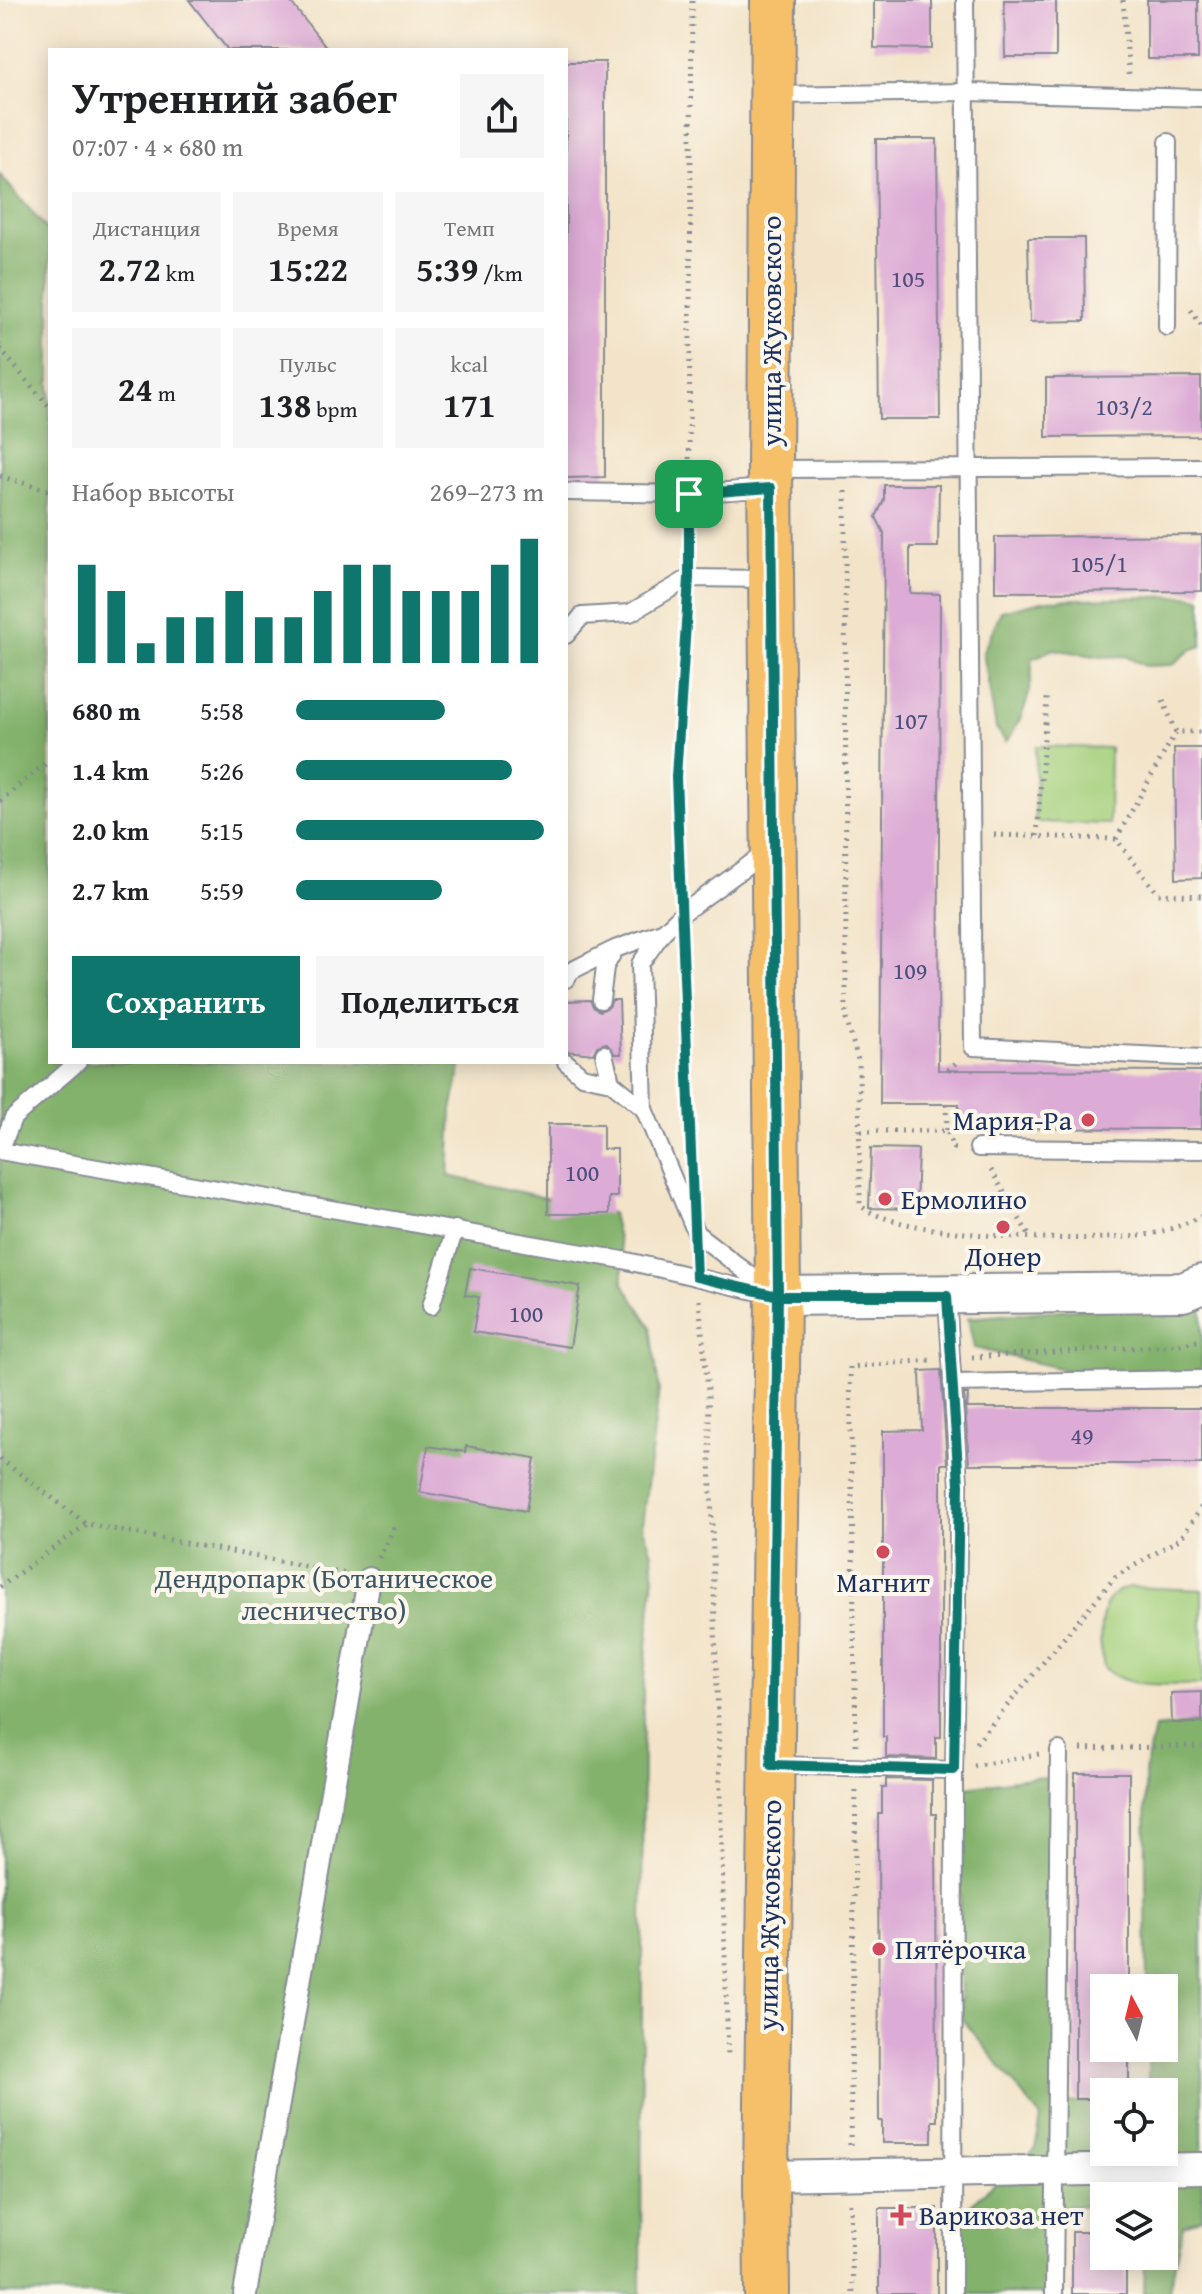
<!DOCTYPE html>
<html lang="ru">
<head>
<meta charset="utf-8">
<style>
  :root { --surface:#fff; --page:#f6f6f6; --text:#202124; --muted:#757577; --accent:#0f766e }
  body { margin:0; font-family:"Gentium Book Plus",serif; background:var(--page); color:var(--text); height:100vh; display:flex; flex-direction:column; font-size:30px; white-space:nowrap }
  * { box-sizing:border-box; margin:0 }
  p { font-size:26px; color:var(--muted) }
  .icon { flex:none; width:44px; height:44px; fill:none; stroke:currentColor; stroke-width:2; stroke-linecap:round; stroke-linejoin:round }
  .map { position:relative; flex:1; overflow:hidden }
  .panel { position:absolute; left:48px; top:48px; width:520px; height:1016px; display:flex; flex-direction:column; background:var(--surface); border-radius:0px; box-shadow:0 4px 20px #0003 }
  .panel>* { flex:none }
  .needle { width:52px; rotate:353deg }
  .controls { position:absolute; left:1090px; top:1974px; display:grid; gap:16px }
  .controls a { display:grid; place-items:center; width:88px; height:88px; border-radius:0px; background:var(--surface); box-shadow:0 4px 20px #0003; font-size:40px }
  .pin { position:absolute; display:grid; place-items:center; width:68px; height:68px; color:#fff; margin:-34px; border-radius:16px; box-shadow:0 4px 12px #0006 }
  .round { display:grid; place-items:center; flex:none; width:84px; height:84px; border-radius:0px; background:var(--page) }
  .overview { display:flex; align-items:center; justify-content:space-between; height:136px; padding:0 24px }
  h1 { font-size:44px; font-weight:700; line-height:60px }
  .figures { display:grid; grid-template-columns:repeat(3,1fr); gap:12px; height:136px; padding:8px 24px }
  .figures div { display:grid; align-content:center; border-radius:0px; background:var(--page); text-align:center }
  .figures b { font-size:34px; font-weight:700 }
  .figures small { font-size:22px; font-weight:400 }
  .figures p { font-size:22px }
  .chart { height:224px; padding:16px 24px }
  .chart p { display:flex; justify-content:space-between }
  .chart svg { width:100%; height:144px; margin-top:8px; stroke:var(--accent); stroke-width:6 }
  .primary-button { display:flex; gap:16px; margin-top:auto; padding:16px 24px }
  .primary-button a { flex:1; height:92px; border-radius:0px; background:var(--accent); color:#fff; font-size:32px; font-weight:700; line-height:92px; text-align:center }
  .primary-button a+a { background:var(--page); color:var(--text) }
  ul { padding:0 24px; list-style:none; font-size:26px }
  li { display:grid; grid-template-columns:128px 96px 1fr; align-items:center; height:60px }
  li i { height:20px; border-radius:10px; background:var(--accent) }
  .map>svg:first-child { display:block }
  .green { fill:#a4d07c; stroke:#60806d; stroke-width:2 }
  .forest { fill:#83b26c; stroke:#4f7065; stroke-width:2 }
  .building { fill:#ddacd6 }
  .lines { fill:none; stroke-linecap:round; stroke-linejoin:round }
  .service-casing { stroke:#878a94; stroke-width:20 }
  .pedestrian-casing { stroke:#878a94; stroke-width:26 }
  .minor-casing { stroke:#878a94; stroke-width:34 }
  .tertiary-casing { stroke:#878a94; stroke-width:42 }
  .primary-casing { stroke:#878a94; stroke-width:48 }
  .path { stroke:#878a94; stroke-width:5; stroke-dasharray:2 6; stroke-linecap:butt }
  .service { stroke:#fff; stroke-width:16 }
  .pedestrian { stroke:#fff; stroke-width:22 }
  .minor { stroke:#fff; stroke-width:30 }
  .tertiary { stroke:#fff; stroke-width:38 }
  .primary { stroke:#f6c06b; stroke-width:44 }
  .route-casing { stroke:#fff; stroke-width:16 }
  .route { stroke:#0f766e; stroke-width:10 }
  .poi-dot { fill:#d1495b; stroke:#fbf7ec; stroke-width:3 }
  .labels { text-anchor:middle; stroke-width:8; stroke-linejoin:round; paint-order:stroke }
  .number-label { font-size:24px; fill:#4c4e7c }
  .street-label { font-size:28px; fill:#1b2f5e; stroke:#fbf7ec }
  .poi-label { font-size:28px; fill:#1b2f5e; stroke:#fbf7ec; text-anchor:start }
  .park-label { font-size:28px; fill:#3d5766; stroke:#fbf7ec }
</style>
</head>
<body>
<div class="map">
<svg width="1202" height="2294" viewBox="0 0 1202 2294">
  <rect width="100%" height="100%" fill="#fbf7ec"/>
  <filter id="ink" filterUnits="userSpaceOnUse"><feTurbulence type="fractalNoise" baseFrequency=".0125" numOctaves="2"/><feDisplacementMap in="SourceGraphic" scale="16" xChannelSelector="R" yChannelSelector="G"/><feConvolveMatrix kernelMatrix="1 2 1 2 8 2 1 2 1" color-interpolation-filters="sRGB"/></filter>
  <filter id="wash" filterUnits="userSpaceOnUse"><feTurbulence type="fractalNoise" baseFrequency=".006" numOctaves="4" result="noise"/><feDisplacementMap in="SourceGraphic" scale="32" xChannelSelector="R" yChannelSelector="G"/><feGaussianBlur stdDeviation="1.8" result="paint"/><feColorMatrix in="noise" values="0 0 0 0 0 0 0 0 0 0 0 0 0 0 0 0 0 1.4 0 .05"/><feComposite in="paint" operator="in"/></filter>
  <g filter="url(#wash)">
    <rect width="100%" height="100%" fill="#f3e4c9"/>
    <path class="green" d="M1036,746l74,2 -1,76 -74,-2z
      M1130,1587l72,3v95c-29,-2 -77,6 -98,-18 -6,-28 -8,-74 26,-80z"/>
    <path class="forest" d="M0,175l50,58v829h412l-10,48 -3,66 163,37 11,47v23l28,43 8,64 -17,135 10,28 2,23 -11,112 -2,606h-641z
      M1186,596l16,2v48l-10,3 -20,16 -27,1 -20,-10 -24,1 -48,-8 -21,10c1,30 -8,60 -26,83l-10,-14 -13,-76 18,-41 45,-11z
      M1202,1295v86l-114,-6 -114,-27 -6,-30 222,-19z
      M1202,1723v495l-19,8 -15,68h-24l1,-38h19v-60h-60v11l-50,-1v88h-92v-82l73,-63 6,-31 -80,-101 -2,-229 77,-11 22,4 1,322 45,-1v50h60v-60h-16v-44h16v-60h-17l-2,-216 9,-44z"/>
    <g id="blocks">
      <path class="building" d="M189,0h100l39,50h-100z
        M874,0h58v49l-58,-1z
        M1004,0h52v57h-51z
        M1147,0h51v59h-51z
        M566,62h39v415l-39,1z
        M876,139h61l3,280h-61z
        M1028,238h56l1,83 -55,1z
        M1201,377v59l-155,1v-59z
        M884,485h55l-1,62h-28v46l30,1 -2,476 264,1v58l-244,-1 1,-24h-79l4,-571 -8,-16 8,-17z
        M1202,535v56l-207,1v-55z
        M1174,748h28v130l-26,1z
        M590,1000l4,8 6,3 9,-4 3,-7h7l2,54h-6l-9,-11 -9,3 -4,8 -27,-3v-50z
        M548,1124h55v25h14v48h-8v17h-61z
        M871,1148l47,1 -2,60 -47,-1z
        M470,1268l110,18 -10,61 -97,-15 6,-35 -14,-2z
        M941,1370l6,94h-6v273h-5v22l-50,-2v-20h-3v-306l39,-1 -2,-59z
        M964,1394h4l-1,14h235v56h-233z
        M428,1446l37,6 1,-6 69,12 -9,53 -106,-19z
        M1202,1692v31h-30l-1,-30z
        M1075,1773h54v215h-25v60h25v44h-25v7h-29z
        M886,1779l46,1v34h4l1,307h-5v22h-50v-22h-3l-1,-307h4v-26h4z
        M879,2208h58v86h-58z
        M1072,2232h32v24h22v38h-54z"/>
    </g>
  </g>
  <g filter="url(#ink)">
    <use href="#blocks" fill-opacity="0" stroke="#878a94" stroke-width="2"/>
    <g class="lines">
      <defs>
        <path id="service" d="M965,0l8,1047 229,11
          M774,95l192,-3 236,6
          M1167,327l1,-185
          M772,469l430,-2
          M566,492l123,2 79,-6
          M566,635l16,-19 48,-3 59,-35 81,1
          M768,851l-84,61 -21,20 -23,32 4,145 52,124 76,59
          M566,979l5,-8 42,-21
          M601,1000l4,-33 10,-18 47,-17
          M604,1054l7,28 33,27
          M78,1062l-65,56 -13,33 623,109 153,36
          M566,1062l16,14 29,6
          M978,1148l224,2
          M947,1296l12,189 -5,285 -1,524
          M431,1306l24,-77
          M952,1383l250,-4
          M772,1765l182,5
          M1054,2294l5,-544"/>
        <path id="pedestrian" d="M245,2294l124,-715"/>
        <path id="minor" d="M766,2176l436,-8"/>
        <path id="tertiary" d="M778,1296l405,-4 19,-8"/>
        <path id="primary" d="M767,2294l-1,-118 12,-880 -8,-827 3,-469"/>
      </defs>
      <use href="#service" class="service-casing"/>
      <use href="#pedestrian" class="pedestrian-casing"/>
      <use href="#minor" class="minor-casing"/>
      <use href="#tertiary" class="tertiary-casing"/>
      <use href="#primary" class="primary-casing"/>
      <path class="path" d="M1123,0l6,75
        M1191,310l11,16
        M0,349l50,59
        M689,475l3,-475
        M0,476l50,15
        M845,491l1,528 13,44 1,142c37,34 224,37 278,31 20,-2 46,-11 64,-20
        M689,559v-42
        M1163,700l13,32h26
        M0,801l50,-41
        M994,835l122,4 42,55 44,2
        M1037,836l10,-139
        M1116,839l60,-107
        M682,886l-6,-109 11,-172
        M685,940l9,226
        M948,1070l11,-10
        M946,1104l1,27
        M861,1131h86l6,17h4
        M991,1170l39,67
        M699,1300l9,90 20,667
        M972,1357l207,-12 23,-5
        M0,1459l87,65 259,50
        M379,1558l17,-35
        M0,1587l87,-63
        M976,1743l139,-166 66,-39 21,-32
        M856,1745l-6,-378 80,-7
        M1081,1749l121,-3
        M974,1766l65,-12
        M850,2145l6,-358
        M850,2203l3,91"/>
      <use href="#service" class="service"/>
      <use href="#pedestrian" class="pedestrian"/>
      <use href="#minor" class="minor"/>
      <use href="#tertiary" class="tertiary"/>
      <use href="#primary" class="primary"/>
    </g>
  </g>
  <g class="lines" filter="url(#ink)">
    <defs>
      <path id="route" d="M689,494v84l-13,199 20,500 82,19h169l12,189 -5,285 -183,-5 7,-469 -7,-808 -82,6"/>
    </defs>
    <use href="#route" class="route-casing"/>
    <use href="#route" class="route"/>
  </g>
  <g class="poi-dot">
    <circle cx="1088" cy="1120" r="8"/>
    <circle cx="885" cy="1199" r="8"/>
    <circle cx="1003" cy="1227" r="8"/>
    <circle cx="883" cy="1552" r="8"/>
    <circle cx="879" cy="1949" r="8"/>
    <path d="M897 2203h8v8h8v8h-8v8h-8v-8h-8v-8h8z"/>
  </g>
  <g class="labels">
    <g class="number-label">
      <text x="908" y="287">105</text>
      <text x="1124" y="415">103/2</text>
      <text x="1099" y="572">105/1</text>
      <text x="911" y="729">107</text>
      <text x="910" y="979">109</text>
      <text x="582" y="1181">100</text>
      <text x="526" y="1322">100</text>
      <text x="1082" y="1444">49</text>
    </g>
    <g class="street-label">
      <text transform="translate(771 331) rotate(-90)" y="10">улица Жуковского</text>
      <text transform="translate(769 1915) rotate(-89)" y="10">улица Жуковского</text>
    </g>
    <g class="poi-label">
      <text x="1072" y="1130" text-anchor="end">Мария-Ра</text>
      <text x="901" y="1209">Ермолино</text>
      <text x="1003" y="1266" text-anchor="middle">Донер</text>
      <text x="883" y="1592" text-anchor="middle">Магнит</text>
      <text x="895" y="1959">Пятёрочка</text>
      <text x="919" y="2225">Варикоза нет</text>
    </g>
    <g class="park-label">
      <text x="324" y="1588">Дендропарк (Ботаническое<tspan x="324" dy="32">лесничество)</tspan></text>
    </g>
  </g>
</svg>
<div class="controls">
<a><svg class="needle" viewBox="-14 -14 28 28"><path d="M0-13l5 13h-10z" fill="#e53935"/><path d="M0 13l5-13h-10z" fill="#757577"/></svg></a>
<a><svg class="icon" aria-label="locate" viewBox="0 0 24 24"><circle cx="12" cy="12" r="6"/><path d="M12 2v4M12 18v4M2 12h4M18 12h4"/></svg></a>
<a><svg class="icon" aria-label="layers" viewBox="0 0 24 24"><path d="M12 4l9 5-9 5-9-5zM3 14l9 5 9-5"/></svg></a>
</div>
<div class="pin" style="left:689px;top:494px;background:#1e9e55"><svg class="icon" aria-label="arrive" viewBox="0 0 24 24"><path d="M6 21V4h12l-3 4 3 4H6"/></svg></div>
<section class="panel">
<div class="overview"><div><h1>Утренний забег</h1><p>07:07 · 4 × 680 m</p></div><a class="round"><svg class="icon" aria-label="share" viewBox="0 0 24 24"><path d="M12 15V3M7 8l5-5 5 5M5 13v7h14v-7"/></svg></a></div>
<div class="figures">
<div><p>Дистанция</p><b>2.72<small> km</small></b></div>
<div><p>Время</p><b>15:22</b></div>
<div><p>Темп</p><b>5:39<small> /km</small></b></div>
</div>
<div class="figures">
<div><b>24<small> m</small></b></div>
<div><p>Пульс</p><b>138<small> bpm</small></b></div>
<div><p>kcal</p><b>171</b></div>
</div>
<div class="chart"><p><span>Набор высоты</span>269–273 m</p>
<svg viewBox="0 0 160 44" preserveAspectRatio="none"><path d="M5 44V14M15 44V22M25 44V38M35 44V30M45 44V30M55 44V22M65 44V30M75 44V30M85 44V22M95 44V14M105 44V14M115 44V22M125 44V22M135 44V22M145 44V14M155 44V6"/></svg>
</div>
<ul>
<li><b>680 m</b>5:58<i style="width:60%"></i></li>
<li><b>1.4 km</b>5:26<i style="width:87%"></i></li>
<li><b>2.0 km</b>5:15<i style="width:100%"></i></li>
<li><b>2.7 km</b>5:59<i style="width:59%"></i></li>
</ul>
<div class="primary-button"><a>Сохранить</a><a>Поделиться</a></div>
</section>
</div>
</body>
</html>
